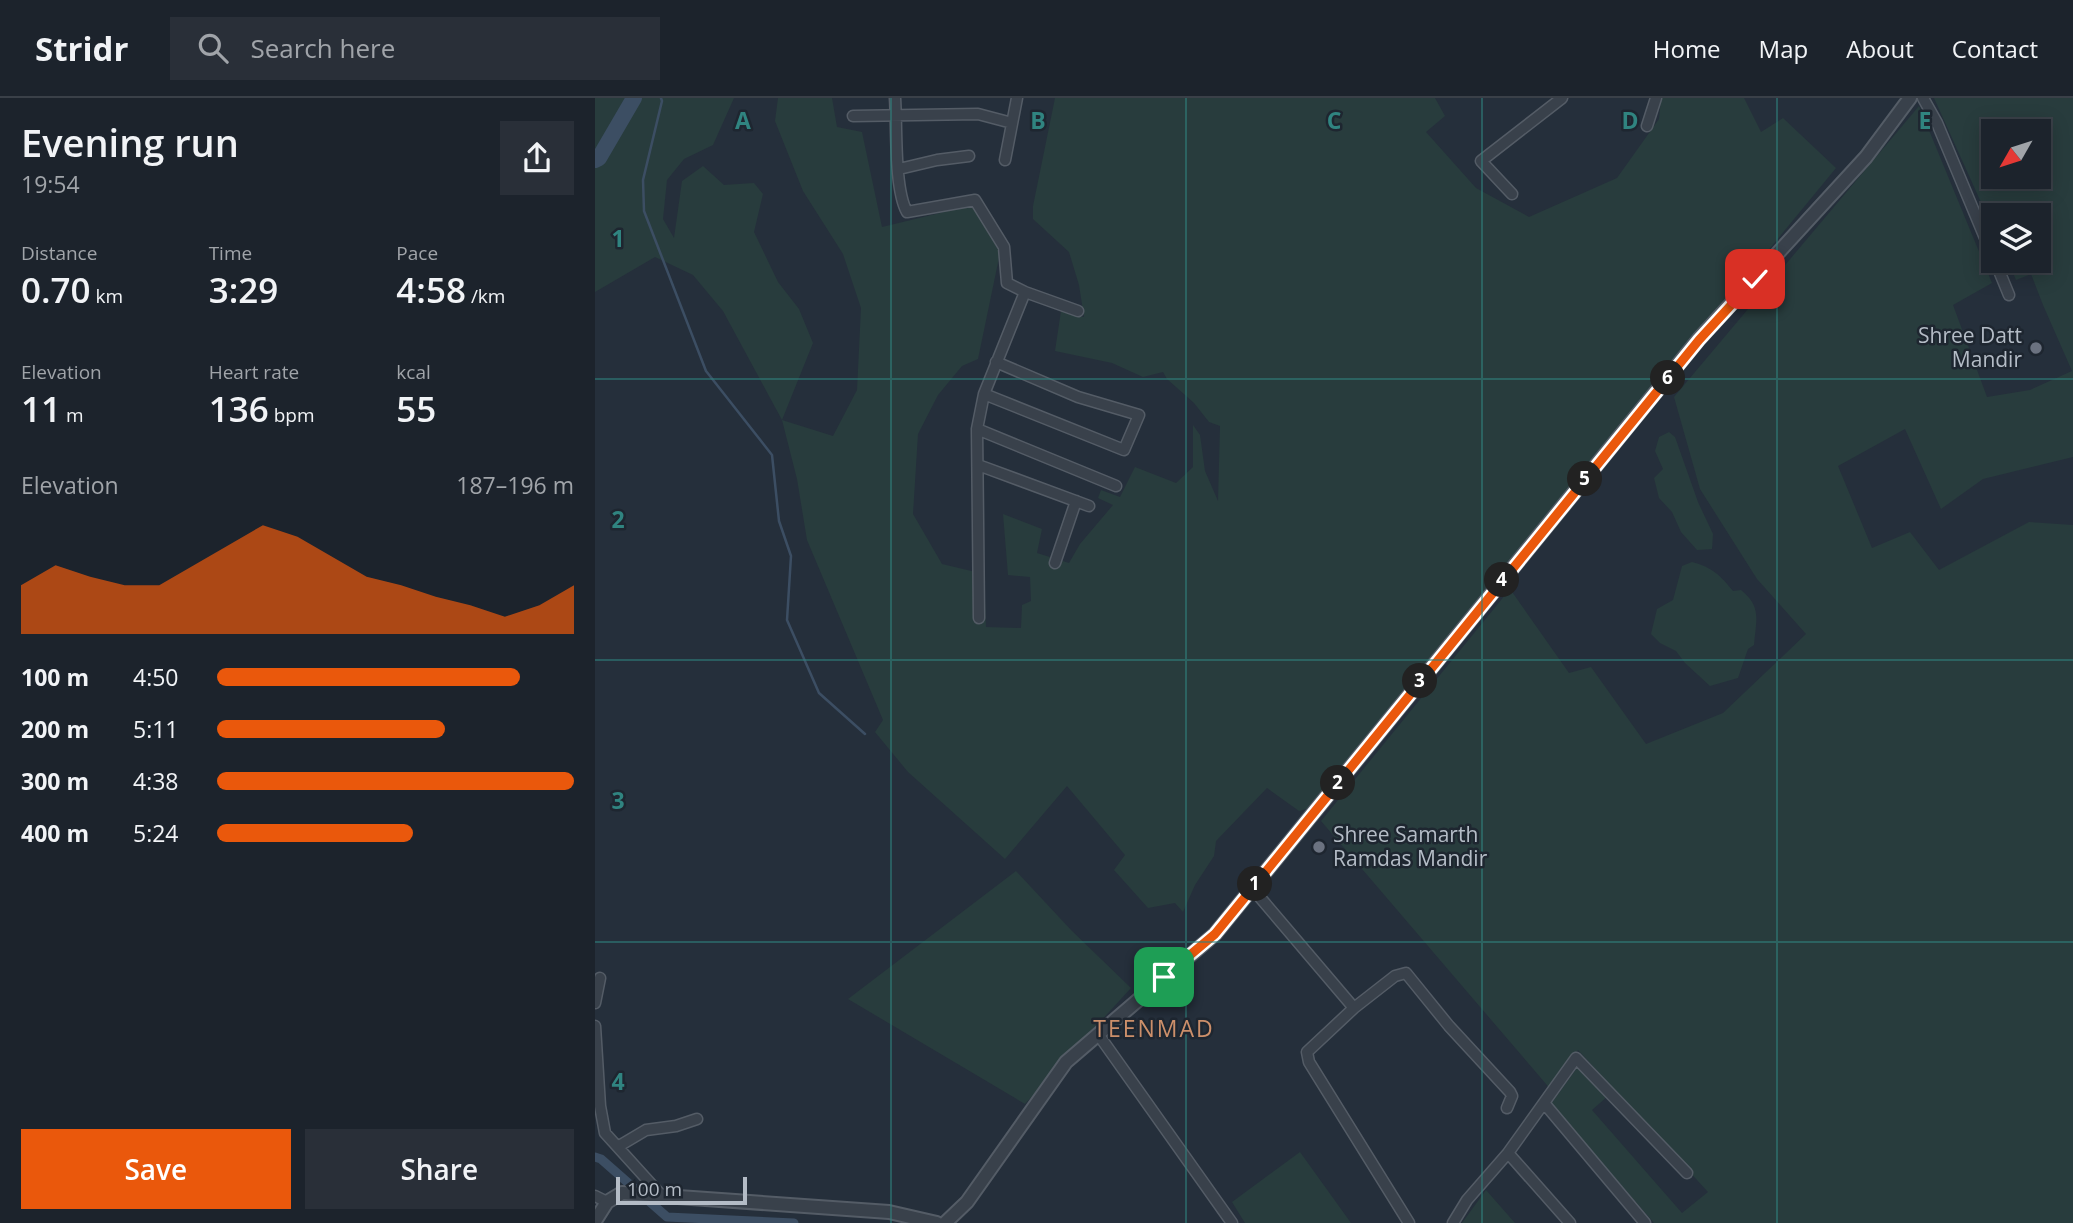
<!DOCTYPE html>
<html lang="en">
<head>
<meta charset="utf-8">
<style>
  :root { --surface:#1c232c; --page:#292f38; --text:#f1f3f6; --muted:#a0a4a9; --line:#3a4048; --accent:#ea580c }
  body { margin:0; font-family:"Open Sans",sans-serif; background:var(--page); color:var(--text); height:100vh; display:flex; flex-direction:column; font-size:26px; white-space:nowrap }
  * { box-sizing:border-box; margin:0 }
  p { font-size:23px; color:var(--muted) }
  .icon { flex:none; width:38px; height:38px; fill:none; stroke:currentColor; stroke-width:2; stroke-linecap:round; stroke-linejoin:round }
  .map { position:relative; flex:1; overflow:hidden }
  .drawer { display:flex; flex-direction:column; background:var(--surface); width:595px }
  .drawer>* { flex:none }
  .needle { width:46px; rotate:231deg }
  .tools { position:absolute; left:1386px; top:21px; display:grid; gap:14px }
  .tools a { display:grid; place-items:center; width:70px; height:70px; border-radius:0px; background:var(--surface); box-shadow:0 4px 18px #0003,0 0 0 2px var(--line); font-size:35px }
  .scale { position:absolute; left:21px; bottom:18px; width:131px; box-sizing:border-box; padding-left:7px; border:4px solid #b4bcc6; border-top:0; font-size:19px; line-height:24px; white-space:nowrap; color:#b4bcc6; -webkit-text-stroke:5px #1e2630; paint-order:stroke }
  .pin { position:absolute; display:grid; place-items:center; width:60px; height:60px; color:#fff; margin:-30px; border-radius:14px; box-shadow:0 4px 10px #0006 }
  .km { position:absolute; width:35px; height:35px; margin:-18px; border-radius:50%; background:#222; color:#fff; font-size:19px; line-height:35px; text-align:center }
  .round { display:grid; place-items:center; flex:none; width:74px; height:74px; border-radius:0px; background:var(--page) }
  .overview { display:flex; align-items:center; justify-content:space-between; height:119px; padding:0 21px }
  h1 { font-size:38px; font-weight:600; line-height:52px }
  .stats { display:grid; grid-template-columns:repeat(3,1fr); gap:10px; height:119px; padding:7px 21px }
  .stats div { display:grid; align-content:center }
  .stats b { font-size:35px; font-weight:600 }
  .stats small { font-size:19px; font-weight:400 }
  .stats p { font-size:19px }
  .chart { height:196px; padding:14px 21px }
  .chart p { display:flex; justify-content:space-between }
  .chart svg { width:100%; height:126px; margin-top:7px; fill:var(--accent); opacity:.7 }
  .primary-button { display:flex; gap:14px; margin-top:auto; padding:14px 21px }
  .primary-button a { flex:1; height:80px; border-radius:0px; background:var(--accent); color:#fff; font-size:28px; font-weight:600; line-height:80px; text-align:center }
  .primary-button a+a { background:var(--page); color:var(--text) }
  ul { padding:0 21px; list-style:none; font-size:23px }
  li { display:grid; grid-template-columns:112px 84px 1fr; align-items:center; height:52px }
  li i { height:18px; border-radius:9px; background:var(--accent) }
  header { display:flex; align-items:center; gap:42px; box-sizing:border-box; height:98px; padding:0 35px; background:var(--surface); border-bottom:2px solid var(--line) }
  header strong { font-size:33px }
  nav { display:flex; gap:38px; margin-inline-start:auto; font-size:24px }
  .search { width:490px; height:63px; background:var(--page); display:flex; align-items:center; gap:18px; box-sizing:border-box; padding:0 24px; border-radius:0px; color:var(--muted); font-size:26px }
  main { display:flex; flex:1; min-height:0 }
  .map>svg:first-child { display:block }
  .green { fill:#283c3d; fill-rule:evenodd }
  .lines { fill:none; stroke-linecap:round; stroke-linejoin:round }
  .stream { stroke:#3c4e63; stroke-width:2.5 }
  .canal { stroke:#3c4e63; stroke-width:9 }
  .river { stroke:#3c4e63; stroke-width:16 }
  .minor-casing { stroke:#545c66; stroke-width:13 }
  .tertiary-casing { stroke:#545c66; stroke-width:16 }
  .minor { stroke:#39414b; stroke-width:10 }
  .tertiary { stroke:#39414b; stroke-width:12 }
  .route-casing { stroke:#fff; stroke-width:14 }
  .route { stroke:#ea580c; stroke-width:9 }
  .grid { fill:none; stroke:#308480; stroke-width:2; stroke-opacity:0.55 }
  .worship-dot { fill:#6b7280; stroke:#1e2630; stroke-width:2.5 }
  .labels { text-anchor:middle; stroke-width:5; stroke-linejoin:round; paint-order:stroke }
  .poi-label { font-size:21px; fill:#b4bcc6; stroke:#1e2630; text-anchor:end }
  .neighbourhood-label { font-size:23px; letter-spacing:2px; fill:#cc8f6a; stroke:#1e2630 }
  .grid-label { font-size:23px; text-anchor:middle; font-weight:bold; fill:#308480; stroke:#1e2630; stroke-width:5; stroke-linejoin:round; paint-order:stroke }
</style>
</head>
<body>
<header>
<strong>Stridr</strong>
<div class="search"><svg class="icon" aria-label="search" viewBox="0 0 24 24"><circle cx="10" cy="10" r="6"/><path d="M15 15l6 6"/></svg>Search here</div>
<nav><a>Home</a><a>Map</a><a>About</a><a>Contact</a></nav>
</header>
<main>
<section class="drawer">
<div class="overview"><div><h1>Evening run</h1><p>19:54</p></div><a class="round"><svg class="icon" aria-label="share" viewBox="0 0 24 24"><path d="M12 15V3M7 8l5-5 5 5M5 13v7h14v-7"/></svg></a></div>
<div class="stats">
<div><p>Distance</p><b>0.70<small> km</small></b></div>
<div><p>Time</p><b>3:29</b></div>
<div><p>Pace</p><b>4:58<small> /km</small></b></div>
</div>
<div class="stats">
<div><p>Elevation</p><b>11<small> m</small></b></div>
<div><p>Heart rate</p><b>136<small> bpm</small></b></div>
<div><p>kcal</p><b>55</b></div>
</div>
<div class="chart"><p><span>Elevation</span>187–196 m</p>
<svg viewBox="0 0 160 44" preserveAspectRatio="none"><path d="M0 44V27L10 20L20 24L30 27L40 27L50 20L60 13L70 6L80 10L90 17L100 24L110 27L120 31L130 34L140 38L150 34L160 27V44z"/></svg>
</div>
<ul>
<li><b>100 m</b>4:50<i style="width:85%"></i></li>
<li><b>200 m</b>5:11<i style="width:64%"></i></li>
<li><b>300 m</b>4:38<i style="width:100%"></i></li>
<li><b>400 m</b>5:24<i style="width:55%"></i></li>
</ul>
<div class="primary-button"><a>Save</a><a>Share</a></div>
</section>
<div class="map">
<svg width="1478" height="1125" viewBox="0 0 1478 1125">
  <rect width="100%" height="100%" fill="#252f3b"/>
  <path class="green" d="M0,0h139l-21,47 -29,14 -17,21 -4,39 11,19 8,-57 21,-15 21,19 30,-2 9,11 -9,38 24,50 21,27 14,34 -31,77 51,16 24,-46 4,-82 -18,-54 -40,-63 -28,-70 3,-23h54l5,29 25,5 20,95 91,-22 27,48 -22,106 -16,7 -24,29 -20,39 -5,80 29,50 42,10 2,53 35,1 1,-23 9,-4 -1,-24 -22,-2 -5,-61 39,15 -5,24 32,10 11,-19 33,-39 -15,-7 3,-8 19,7 15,-30 41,16 17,-16v-42l7,10 5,36 13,30 2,-75 -11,-4 -15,-19 -27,-24 -4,-7 -20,5 -31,-14 -57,-12 6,-40 23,6 -5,-32 -10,-33 -36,-33v-13l22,-108h380l10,18 -19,16 50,56 53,29 88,-39 42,-59 2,-21h83l17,34 22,-14 53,50 -526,640 -11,3 -32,-23 -51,53 -2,15 -19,29 -12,27 -8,-9 -27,5 -34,-38 11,-15 -58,-69 -62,73 -97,-87 -33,-40 8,-12 -76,-180 -10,-61 -15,-59 -59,-109 -30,-36 -38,-18 -60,35z
    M1339,0h139v359l-90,22 -42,30 -36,-80 -67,37 34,82 38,-16 29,38 90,-48 44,3v698h-419l-103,-119 26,-36 31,28 -16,14 90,103 26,-21 -130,-142 -26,41 -231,-270 189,-232 59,84 22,-6 55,77 77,-31 83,-79 -49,-55 -57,-90 -26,-92 245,-291 73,177 -39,22 34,92 43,-7 42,-19 -29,-66 -12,-31 -15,6 -8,-19h31v-46h-46v14zM1398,33h46v46h-46z
    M1074,334l6,5 23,65 15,32 -1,15 -15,1 -16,-18 -9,-20 -13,-14 -5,-20 9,-9 -8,-18 4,-14z
    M1097,464c20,5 29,14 41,29l8,-1c21,17 15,30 13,55l-6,4 -10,29 -28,8 -25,-23 -9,-12 -16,-8 -9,-9 6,-25 16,-9 9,-34z
    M421,773l55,59 60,58 -106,116 -177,-105z
    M705,1054l51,71h-106l-13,-21z
    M891,1092l29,33h-53z"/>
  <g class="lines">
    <path class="stream" d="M66,0l1,3 -19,79 1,31 62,160 66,84 7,66 12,35 -4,64 32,73 46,41"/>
    <path class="canal" d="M0,1059l6,2 66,58 127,6"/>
    <path class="river" d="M0,62l4,-2 35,-60"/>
    <defs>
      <path id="minor" d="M300,0c2,28 -1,91 12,114l68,-12 29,47 3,36 18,9 53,19
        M1328,0l14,25 56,134
        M258,18l125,-2 34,9
        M1052,28l9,-28
        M410,62l12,-62
        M304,71l38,-9 32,-4
        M917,96l-31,-33 81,-63
        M1400,163l14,34
        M389,296l140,56 15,-35 -61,-18 -82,-35
        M382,331l139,57
        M383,367l111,41
        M460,465l21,-62
        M384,520l-2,-189 7,-35 41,-102
        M657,790l102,120 -47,44 2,10 100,161
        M0,905l5,-25
        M759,910l41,-32 11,-3 43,53 61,66 2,4 -5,12
        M0,928l5,80 5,27 57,63
        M503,936l134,189
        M949,1005l101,120
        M24,1048l27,-16 30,-4 21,-7
        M913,1055l62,70
        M0,1098l12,6
        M858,1125l14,-23 41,-47 68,-95 111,115"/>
      <path id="tertiary" d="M0,1123l12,-19 15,-9 267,19 48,11
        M350,1125l22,-21 99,-140 149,-128 484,-595 167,-182 44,-59"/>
    </defs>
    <use href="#minor" class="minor-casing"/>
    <use href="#tertiary" class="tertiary-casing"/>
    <use href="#minor" class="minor"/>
    <use href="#tertiary" class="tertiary"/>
  </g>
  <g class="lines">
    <defs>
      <path id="route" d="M569,879l51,-43 484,-594 56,-61"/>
    </defs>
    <use href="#route" class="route-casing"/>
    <use href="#route" class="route"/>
  </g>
  <path class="grid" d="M296,0v1125M591,0v1125M887,0v1125M1182,0v1125M0,281h1478M0,562h1478M0,844h1478"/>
  <g class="worship-dot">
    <circle cx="1441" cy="250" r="7"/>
    <circle cx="724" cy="749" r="7"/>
  </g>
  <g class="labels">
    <g class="poi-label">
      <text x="1427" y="245">Shree Datt<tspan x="1427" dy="24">Mandir</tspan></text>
      <text x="738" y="744" text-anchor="start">Shree Samarth<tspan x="738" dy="24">Ramdas Mandir</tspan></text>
    </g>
    <g class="neighbourhood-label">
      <text x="559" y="939">TEENMAD</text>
    </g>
  </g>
  <g class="grid-label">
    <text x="148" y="31">A</text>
    <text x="443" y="31">B</text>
    <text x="739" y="31">C</text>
    <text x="1035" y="31">D</text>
    <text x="1330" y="31">E</text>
    <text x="23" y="149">1</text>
    <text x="23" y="430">2</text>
    <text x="23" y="711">3</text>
    <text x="23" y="992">4</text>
  </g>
</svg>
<div class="tools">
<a><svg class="needle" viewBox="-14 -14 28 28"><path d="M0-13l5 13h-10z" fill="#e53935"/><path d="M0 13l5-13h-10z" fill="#a0a4a9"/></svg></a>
<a><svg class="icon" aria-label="layers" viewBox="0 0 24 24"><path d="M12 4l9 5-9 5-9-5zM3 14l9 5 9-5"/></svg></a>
</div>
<div class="scale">100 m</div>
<div class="pin" style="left:569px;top:879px;background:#1e9e55"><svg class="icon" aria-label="arrive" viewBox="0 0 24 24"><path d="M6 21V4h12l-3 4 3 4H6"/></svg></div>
<div class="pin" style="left:1160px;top:181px;background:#d93025"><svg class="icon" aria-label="check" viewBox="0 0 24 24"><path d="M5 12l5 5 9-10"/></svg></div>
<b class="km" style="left:660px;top:786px">1</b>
<b class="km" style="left:743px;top:685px">2</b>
<b class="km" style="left:825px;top:583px">3</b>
<b class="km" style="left:907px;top:482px">4</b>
<b class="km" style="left:990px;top:381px">5</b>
<b class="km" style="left:1073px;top:280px">6</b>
</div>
</main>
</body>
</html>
